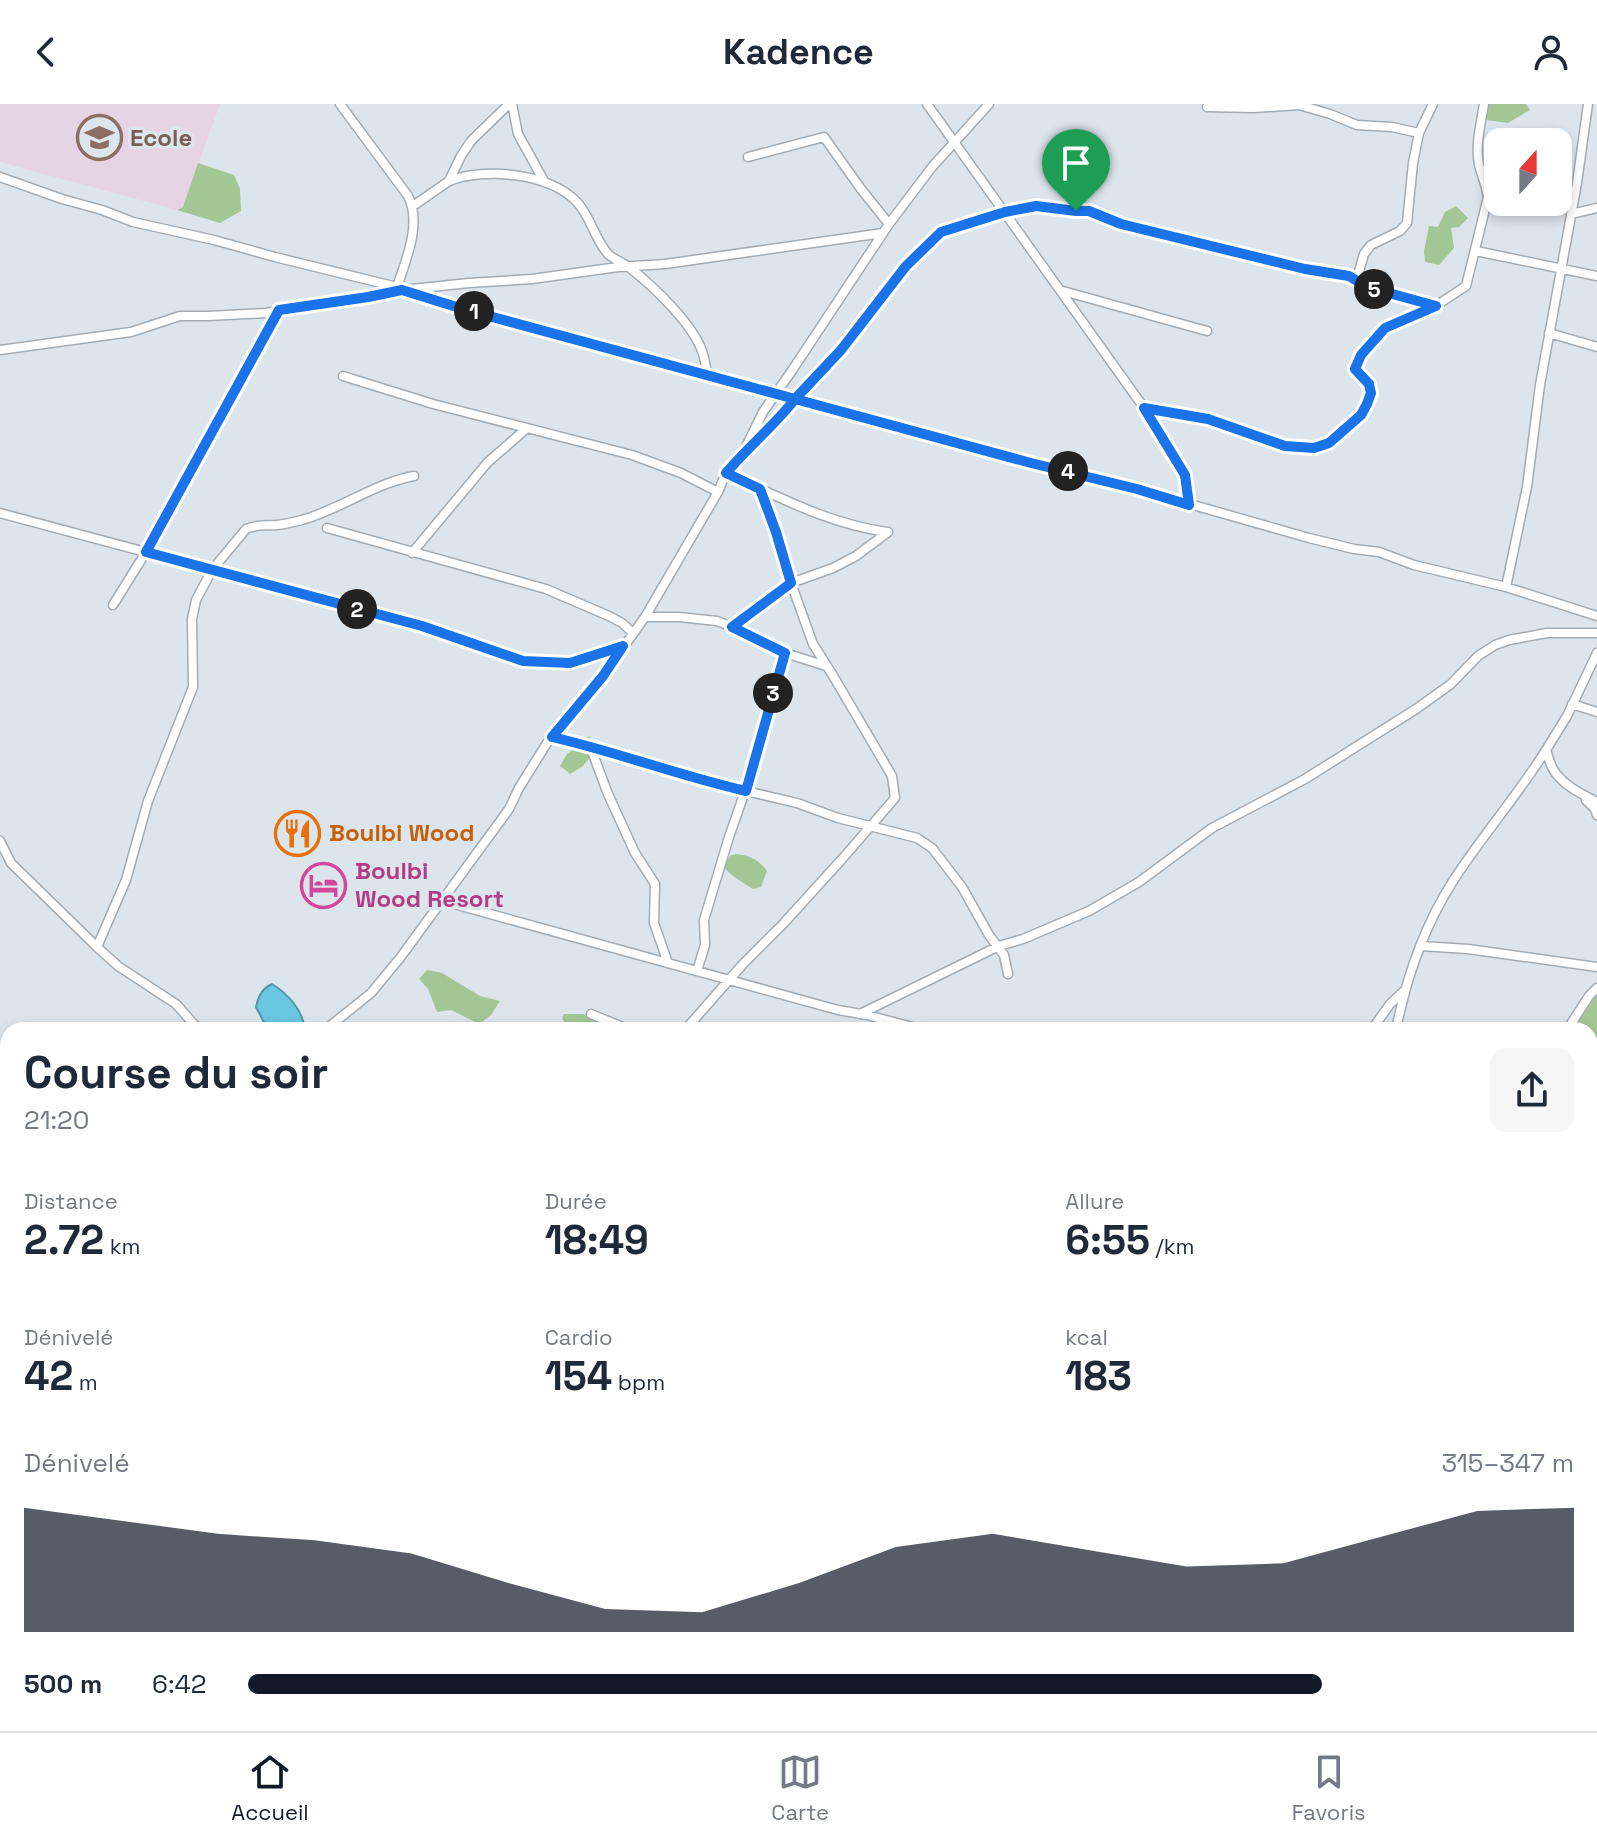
<!DOCTYPE html>
<html lang="fr">
<head>
<meta charset="utf-8">
<style>
  :root { --surface:#fff; --page:#f6f6f7; --text:#1f2937; --muted:#747a83; --line:#e0e1e3; --accent:#111827 }
  body { margin:0; font-family:"Space Grotesk",sans-serif; background:var(--page); color:var(--text); height:100vh; display:flex; flex-direction:column; font-size:30px; white-space:nowrap }
  * { box-sizing:border-box; margin:0 }
  p { font-size:26px; color:var(--muted) }
  .icon { flex:none; width:44px; height:44px; fill:none; stroke:currentColor; stroke-width:2; stroke-linecap:round; stroke-linejoin:round }
  .map { position:relative; flex:1; overflow:hidden }
  .drawer { position:absolute; left:0px; top:918px; width:1598px; height:710px; display:flex; flex-direction:column; background:var(--surface); border-radius:24px 24px 0 0; box-shadow:0 4px 12px #0003 }
  .drawer>* { flex:none }
  .needle { width:52px; rotate:21deg }
  .fabs { position:absolute; left:1484px; top:24px; display:grid; gap:16px }
  .fabs a { display:grid; place-items:center; width:88px; height:88px; border-radius:16px; background:var(--surface); box-shadow:0 4px 12px #0003; font-size:40px }
  .pin { position:absolute; display:grid; place-items:center; width:68px; height:68px; color:#fff; margin:-82px -34px; border-radius:50% 50% 50% 0; rotate:-45deg; box-shadow:0 0 8px #0007 }
  .pin .icon { rotate:45deg }
  .km { position:absolute; width:40px; height:40px; margin:-20px; border-radius:50%; background:#222; color:#fff; font-size:22px; line-height:40px; text-align:center }
  .round { display:grid; place-items:center; flex:none; width:84px; height:84px; border-radius:16px; background:var(--page) }
  .headline { display:flex; align-items:center; justify-content:space-between; height:136px; padding:0 24px }
  h1 { font-size:44px; font-weight:600; line-height:60px }
  .metrics { display:grid; grid-template-columns:repeat(3,1fr); gap:12px; height:136px; padding:8px 24px }
  .metrics div { display:grid; align-content:center }
  .metrics b { font-size:40px; font-weight:600 }
  .metrics small { font-size:22px; font-weight:400 }
  .metrics p { font-size:22px }
  .chart { height:224px; padding:16px 24px }
  .chart p { display:flex; justify-content:space-between }
  .chart svg { width:100%; height:144px; margin-top:8px; fill:var(--accent); opacity:.7 }
  ul { padding:0 24px; list-style:none; font-size:26px }
  li { display:grid; grid-template-columns:128px 96px 1fr; align-items:center; height:60px }
  li i { height:20px; border-radius:10px; background:var(--accent) }
  header { display:flex; justify-content:space-between; align-items:center; height:104px; padding:0 24px; background:var(--surface); font-size:36px; font-weight:600 }
  .dock { display:flex; justify-content:space-around; align-items:center; height:112px; border-top:2px solid var(--line); background:var(--surface); font-size:22px; color:var(--muted) }
  .dock a { display:grid; justify-items:center; gap:4px }
  .dock .current { color:var(--accent) }
  .map>svg:first-child { display:block }
  .education { fill:#e6d3e4 }
  .green { fill:#a2c794 }
  .water { fill:#6ac7e1; stroke:#5396a8; stroke-width:2 }
  .lines { fill:none; stroke-linecap:round; stroke-linejoin:round }
  .stream { stroke:#5396a8; stroke-width:3 }
  .minor-casing { stroke:#a4acb3; stroke-width:11 }
  .minor { stroke:#fff; stroke-width:8 }
  .route-casing { stroke:#fff; stroke-width:16 }
  .route { stroke:#1a73e8; stroke-width:10 }
  .labels { text-anchor:middle; stroke-width:7; stroke-linejoin:round; paint-order:stroke }
  .education-label { font-size:24px; font-weight:bold; fill:#785e54; stroke:#dde5ec; text-anchor:start }
  .food-label { font-size:24px; font-weight:bold; fill:#c56008; stroke:#dde5ec; text-anchor:start }
  .hotel-label { font-size:24px; font-weight:bold; fill:#b23c85; stroke:#dde5ec; text-anchor:start }
</style>
</head>
<body>
<header><svg class="icon" aria-label="back" viewBox="0 0 24 24"><path d="M15 5l-7 7 7 7"/></svg>Kadence<svg class="icon" aria-label="person" viewBox="0 0 24 24"><circle cx="12" cy="8" r="4"/><path d="M4 21q1-7 8-7t8 7"/></svg></header>
<div class="map">
<svg width="1597" height="1627" viewBox="0 0 1597 1627">
  <rect width="100%" height="100%" fill="#dde5ec"/>
  <path class="education" d="M0,0h220l-37,103 -6,3 -177,-48z"/>
  <path class="green" d="M1485,0h41l4,6 -22,13 -22,-3 -5,-9z
    M198,59l36,12 6,14 1,22 -21,12 -43,-13 6,-3z
    M1456,102l12,12 -9,9 -8,1 3,20 -15,17 -14,-3 -1,-11 5,-25 9,1 7,-15z
    M589,632l8,13 -14,17 -13,8 -10,-8 7,-12z
    M736,750c15,2 22,5 31,17l-6,16 -8,2c-9,-6 -22,-13 -29,-22l6,-11z
    M427,866l15,3 38,23 20,5 -9,14 -12,9 -28,-14 -14,2 -9,-23 -9,-10z
    M1597,891v408l-7,20v-393h-17l14,-30z
    M564,910h19l17,10 13,4 1,2h-35l-2,-4 -11,-1 -4,-7z
    M0,1084l3,9 5,1v27l-2,1 2,3v146l-3,-2 -5,10 3,-42 -3,-1z"/>
  <path class="water" d="M272,880c16,10 31,26 33,46h-37l-12,-23c2,-10 6,-19 16,-23z
    M5,1269l3,2v102h-4l-4,3v-97z
    M0,1397h8v66l-8,3z"/>
  <g class="lines">
    <path class="stream" d="M2,1249h6
      M116,1620l4,7"/>
    <defs>
      <path id="minor" d="M340,0l68,92c14,27 -2,64 -11,91l5,3 61,19 362,97 44,14 268,69 172,49 45,11 25,3 35,13 92,22 91,29
        M512,0l6,30 26,47
        M927,0l230,322 28,49 4,30
        M1207,3l47,1 45,-3 31,9 27,11 35,2 27,6
        M748,53l76,-20 37,52 28,35
        M0,73l62,22 40,11 31,12 81,18 61,17 122,30
        M449,77c36,-14 100,-8 128,21 14,15 18,39 32,53 6,5 15,8 21,13 23,18 62,55 72,83 3,8 4,16 5,24
        M413,102l36,-25 12,-25 10,-15 38,-37
        M1571,110l26,-6
        M1476,147l121,25
        M1349,172l18,11 69,19
        M1063,187l144,40
        M1549,229l48,14
        M0,246l131,-18 49,-16h28l58,-3 136,-23 67,-7 63,-4 86,-12 47,-3 218,-31
        M343,272l90,28 199,51 49,18 37,19
        M1144,304l64,11 77,27 29,2 15,-5 32,-28 6,-11 4,-11 -2,-9 -14,-15 6,-14 24,-27 46,-19 35,-23 22,-89c-2,-12 -6,-21 -9,-32 -4,-20 2,-42 5,-61
        M748,344l34,-31 13,-18 46,-49 65,-84 21,-22 14,-12 64,-20 31,-6 53,5 32,13 184,45 49,7 4,-1 6,-21 7,-9 29,-14 7,-8 6,-60 6,-30 14,-29
        M726,369c53,24 103,51 161,59
        M0,409l422,113 101,35 47,2 52,-17
        M327,424l219,61 63,27 13,7 10,9
        M412,449l76,-91 38,-33
        M1506,483l21,-100 13,-102 37,-202 11,-79
        M113,501l33,-53 133,-242
        M645,513h34l38,4 23,9 45,23 41,13
        M732,523l59,-44 42,-15 23,-12 32,-24
        M1597,549l-30,63 -21,34c2,6 4,14 7,19 9,16 29,25 44,33
        M1572,600l25,8
        M552,633l38,9 122,37 85,20 41,15 79,20 15,10 30,39 27,48 15,20 4,19
        M590,642l18,48 27,59 20,31 -1,39 14,40
        M1586,696l9,9 2,6
        M0,737l11,22 86,84 21,19 58,38 23,26
        M443,797l395,109 29,5 57,15
        M1421,842l47,3 129,18
        M97,843l29,-67 22,-79 45,-114 -1,-68 4,-19 16,-30 34,-41c10,-5 21,-3 31,-4 9,-1 17,-3 25,-5 39,-11 73,-37 112,-44
        M697,867l8,-26 -1,-25 25,-83 21,-60 35,-124
        M591,910l39,16
        M860,910l139,-68 24,-7 66,-28 50,-29 73,-54 93,-49 111,-70 35,-25 27,-28 17,-11 14,-5 38,-7h50
        M1373,924l17,-24 14,-13
        M325,926l46,-37 29,-35 109,-149 10,-21 28,-45 56,-67 42,-59 73,-125 8,-19 17,-20 20,-41 30,-43 96,-145 43,-57 57,-63
        M685,926l58,-66 40,-40 60,-66 52,-60 -3,-22 -60,-102 -19,-30 -22,-61 -15,-51 -16,-43
        M1396,926c10,-51 29,-105 57,-149 29,-45 65,-86 93,-131
        M1567,926l22,-34 8,-8
        M1590,1110l7,2
        M1590,1482l7,3
        M0,1502l8,-3
        M792,1620l5,7
        M1307,1620l1,7"/>
    </defs>
    <use href="#minor" class="minor-casing"/>
    <use href="#minor" class="minor"/>
  </g>
  <g class="lines">
    <defs>
      <path id="route" d="M1076,107l-40,-5 -31,6 -64,20 -35,34 -65,84 -46,49 -332,-90 -61,-19 -34,7 -89,13 -133,242 276,74 101,35 47,2 53,-17 -20,30 -51,61c65,15 128,39 194,54l39,-138 -53,-26 59,-44 -15,-51 -16,-43 -34,-16c22,-26 48,-47 69,-74l236,64 106,26 52,16 -4,-30 -41,-67 64,11 77,27 29,2 15,-5 32,-28 6,-11 4,-11 -2,-9 -14,-15 6,-14 24,-27 51,-22 -69,-19 -18,-11 -44,-7 -184,-45 -32,-13h-13"/>
    </defs>
    <use href="#route" class="route-casing"/>
    <use href="#route" class="route"/>
  </g>
  <defs>
    <symbol id="school-ring" viewBox="-11 -11 22 22"><circle r="9.5" fill="#dde5ec" stroke="#8d6e63" stroke-width="1.5"/><path d="M0-5L7-2L0 1L-7-2ZM-4 1L0 2.5L4 1V4Q0 6-4 4Z" fill="#8d6e63"/></symbol>
    <symbol id="restaurant-ring" viewBox="-11 -11 22 22"><circle r="9.5" fill="#dde5ec" stroke="#e8710a" stroke-width="1.5"/><path d="M-5-6h1v4h1v-4h1v4h1v-4h1v5L-1.5 .5V6h-2V.5L-5-1ZM5-6V6H3V1.5H1.5Q1.5-4 5-6Z" fill="#e8710a"/></symbol>
    <symbol id="hotel-ring" viewBox="-11 -11 22 22"><circle r="9.5" fill="#dde5ec" stroke="#d1479c" stroke-width="1.5"/><path d="M-6-4.5h1.5V1H6V5H4.5V3h-9V5H-6ZM-4 0a1.8 1.8 0 1 1 3.6 0ZM.5 0V-2.5h3Q6-2.5 6 0Z" fill="#d1479c"/></symbol>
  </defs>
  <g fill-rule="evenodd">
    <use href="#school-ring" x="74" y="8" width="51" height="51"/>
    <use href="#restaurant-ring" x="272" y="704" width="51" height="51"/>
    <use href="#hotel-ring" x="298" y="756" width="51" height="51"/>
  </g>
  <g class="labels">
    <g class="education-label">
      <text x="130" y="42">Ecole</text>
    </g>
    <g class="food-label">
      <text x="329" y="737">Boulbi Wood</text>
    </g>
    <g class="hotel-label">
      <text x="355" y="775">Boulbi<tspan x="355" dy="28">Wood Resort</tspan></text>
    </g>
  </g>
</svg>
<div class="fabs">
<a><svg class="needle" viewBox="-14 -14 28 28"><path d="M0-13l5 13h-10z" fill="#e53935"/><path d="M0 13l5-13h-10z" fill="#747a83"/></svg></a>
</div>
<div class="pin" style="left:1076px;top:107px;background:#1e9e55"><svg class="icon" aria-label="arrive" viewBox="0 0 24 24"><path d="M6 21V4h12l-3 4 3 4H6"/></svg></div>
<b class="km" style="left:474px;top:207px">1</b>
<b class="km" style="left:357px;top:505px">2</b>
<b class="km" style="left:773px;top:589px">3</b>
<b class="km" style="left:1068px;top:367px">4</b>
<b class="km" style="left:1374px;top:185px">5</b>
<section class="drawer">
<div class="headline"><div><h1>Course du soir</h1><p>21:20</p></div><a class="round"><svg class="icon" aria-label="share" viewBox="0 0 24 24"><path d="M12 15V3M7 8l5-5 5 5M5 13v7h14v-7"/></svg></a></div>
<div class="metrics">
<div><p>Distance</p><b>2.72<small> km</small></b></div>
<div><p>Durée</p><b>18:49</b></div>
<div><p>Allure</p><b>6:55<small> /km</small></b></div>
</div>
<div class="metrics">
<div><p>Dénivelé</p><b>42<small> m</small></b></div>
<div><p>Cardio</p><b>154<small> bpm</small></b></div>
<div><p>kcal</p><b>183</b></div>
</div>
<div class="chart"><p><span>Dénivelé</span>315–347 m</p>
<svg viewBox="0 0 160 44" preserveAspectRatio="none"><path d="M0 44V6L10 10L20 14L30 16L40 20L50 29L60 37L70 38L80 29L90 18L100 14L110 19L120 24L130 23L140 15L150 7L160 6V44z"/></svg>
</div>
<ul>
<li><b>500 m</b>6:42<i style="width:81%"></i></li>
</ul>
</section>
</div>
<nav class="dock">
<a class="current"><svg class="icon" aria-label="home" viewBox="0 0 24 24"><path d="M3 11l9-7 9 7M6 9v11h12V9"/></svg>Accueil</a>
<a><svg class="icon" aria-label="map" viewBox="0 0 24 24"><path d="M3 6l6-2 6 2 6-2v14l-6 2-6-2-6 2zM9 4v14M15 6v14"/></svg>Carte</a>
<a><svg class="icon" aria-label="saved" viewBox="0 0 24 24"><path d="M7 4h10v16l-5-4-5 4z"/></svg>Favoris</a>
</nav>
</body>
</html>
